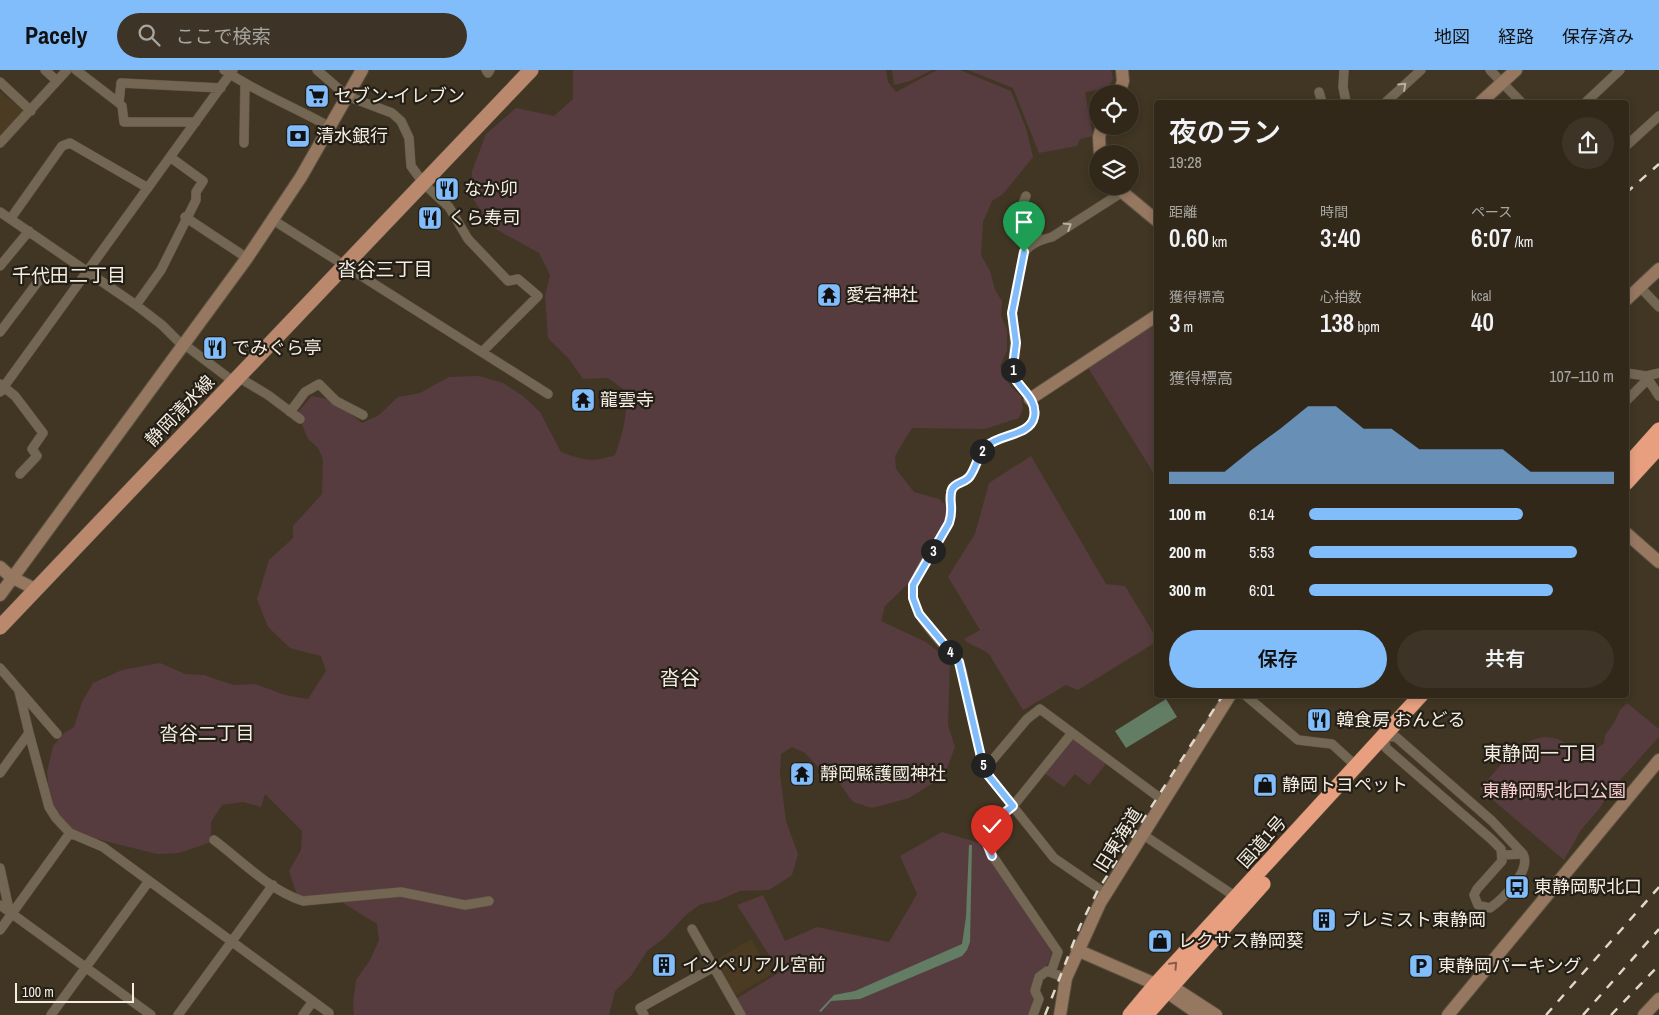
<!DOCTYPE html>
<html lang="ja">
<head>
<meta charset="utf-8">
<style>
  :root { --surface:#31281a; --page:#3d3427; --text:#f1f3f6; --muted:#a8a6a2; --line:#4c4439; --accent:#80bdfa }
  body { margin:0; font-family:"Archivo Narrow","Noto Sans JP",sans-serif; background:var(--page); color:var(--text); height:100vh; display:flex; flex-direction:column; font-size:19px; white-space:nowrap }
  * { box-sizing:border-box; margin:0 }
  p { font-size:16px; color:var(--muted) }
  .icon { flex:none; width:28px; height:28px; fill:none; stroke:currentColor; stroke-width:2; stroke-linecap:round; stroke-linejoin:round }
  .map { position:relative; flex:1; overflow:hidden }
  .side { position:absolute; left:1154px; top:30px; width:475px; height:598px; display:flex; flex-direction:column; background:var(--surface); border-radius:5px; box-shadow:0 2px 8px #0003,0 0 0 1px var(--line) }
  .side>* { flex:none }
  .fabs { position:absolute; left:1089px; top:15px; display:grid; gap:10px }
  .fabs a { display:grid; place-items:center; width:50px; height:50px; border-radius:50%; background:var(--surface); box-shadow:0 2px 8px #0003,0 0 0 1px var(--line); font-size:25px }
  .scale { position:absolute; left:15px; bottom:12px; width:119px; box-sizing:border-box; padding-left:5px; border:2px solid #f4ede1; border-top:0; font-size:14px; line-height:18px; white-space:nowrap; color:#f4ede1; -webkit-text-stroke:4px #231e16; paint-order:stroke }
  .pin { position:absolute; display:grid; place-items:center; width:42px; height:42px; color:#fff; margin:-51px -21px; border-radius:50% 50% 50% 0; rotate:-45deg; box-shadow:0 0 5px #0007 }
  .pin .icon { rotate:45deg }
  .km { position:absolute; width:25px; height:25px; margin:-12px; border-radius:50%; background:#222; color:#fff; font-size:14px; line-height:25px; text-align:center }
  .round { display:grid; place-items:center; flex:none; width:52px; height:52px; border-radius:26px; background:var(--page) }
  .summary { display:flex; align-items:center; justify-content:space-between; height:85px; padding:0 15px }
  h1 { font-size:28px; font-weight:600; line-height:38px }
  .figures { display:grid; grid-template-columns:repeat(3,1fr); gap:8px; height:85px; padding:5px 15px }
  .figures div { display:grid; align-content:center }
  .figures b { font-size:25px; font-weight:600 }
  .figures small { font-size:14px; font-weight:400 }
  .figures p { font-size:14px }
  .chart { height:140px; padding:10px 15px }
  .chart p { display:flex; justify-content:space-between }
  .chart svg { width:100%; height:90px; margin-top:5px; fill:var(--accent); opacity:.7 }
  .button { display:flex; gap:10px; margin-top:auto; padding:10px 15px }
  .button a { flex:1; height:58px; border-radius:30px; background:var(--accent); color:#111; font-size:20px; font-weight:600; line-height:58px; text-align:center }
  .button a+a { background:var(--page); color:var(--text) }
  ul { padding:0 15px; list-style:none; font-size:16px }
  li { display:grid; grid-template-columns:80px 60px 1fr; align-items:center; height:38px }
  li i { height:12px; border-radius:6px; background:var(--accent) }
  header { display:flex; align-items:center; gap:30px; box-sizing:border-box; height:70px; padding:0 25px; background:var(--accent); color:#111 }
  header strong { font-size:24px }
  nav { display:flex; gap:28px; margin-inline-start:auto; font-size:18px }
  .search { width:350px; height:45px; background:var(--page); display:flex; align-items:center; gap:12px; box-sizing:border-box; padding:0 18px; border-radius:28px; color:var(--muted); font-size:19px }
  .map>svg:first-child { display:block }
  .built { fill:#4a3b22 }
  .green { fill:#563c3f }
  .water { fill:#627d64 }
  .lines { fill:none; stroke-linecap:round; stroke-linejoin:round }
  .street-casing { stroke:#5d5343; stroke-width:10 }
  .secondary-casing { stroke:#5d5343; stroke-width:14 }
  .primary-casing { stroke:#5d5343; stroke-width:16 }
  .highway-casing { stroke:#5d5343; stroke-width:16 }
  .street { stroke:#736652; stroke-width:9 }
  .secondary { stroke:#967760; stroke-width:12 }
  .primary { stroke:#b9886d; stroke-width:15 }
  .highway { stroke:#e79f7f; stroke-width:15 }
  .rail { stroke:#dfd8cb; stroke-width:2.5; stroke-dasharray:9 9; stroke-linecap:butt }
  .oneway { stroke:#bab0a1 }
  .oneway2 { stroke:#855e4a }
  .route-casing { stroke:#fff; stroke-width:10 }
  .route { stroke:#80bdfa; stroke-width:6 }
  .labels { text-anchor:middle; stroke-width:4.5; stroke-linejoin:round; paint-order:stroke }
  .poi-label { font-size:18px; fill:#f4ede1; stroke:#231e16; text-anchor:start }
  .street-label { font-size:18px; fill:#f4ede1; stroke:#231e16 }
  .park-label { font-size:18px; fill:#f8ced2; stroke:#231e16 }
  .neighbourhood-label { font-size:19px; fill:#f4ede1; stroke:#231e16 }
  .quarter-label { font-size:20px; fill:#f4ede1; stroke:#231e16 }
</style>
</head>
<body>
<header>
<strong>Pacely</strong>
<div class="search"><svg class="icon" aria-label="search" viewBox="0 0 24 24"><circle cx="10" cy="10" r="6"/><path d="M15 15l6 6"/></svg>ここで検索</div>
<nav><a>地図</a><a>経路</a><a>保存済み</a></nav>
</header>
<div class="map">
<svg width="1659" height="945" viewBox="0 0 1659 945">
  <rect width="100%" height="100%" fill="#413623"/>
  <path class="built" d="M0,21l23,20 -23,25z
    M751,869l21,35 -37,22 -21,-35z"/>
  <path class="green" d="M573,0h313l2,12 8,10 41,-22h23l51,21 15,37 7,29 -30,37 -11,7 -9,21 -2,33 9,16 5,19 7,11 -1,15 6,14v21l-7,15 11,21 10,9 2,12 -4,10 -34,11 -73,-1 -17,28 1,13 18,23 25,7 14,13 -33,60 -35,34 -4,15 45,21 24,19 -2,64 7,22 -11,29 -35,22 -37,10 -19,-6 -13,-18 -19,-14 -16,-17 -13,-6 -11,7 -1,20 6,47 12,33 -6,21 -23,15 -29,1 -23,10 -16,3 -14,10 -23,24 -17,13 -16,25 -16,15 -6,24h-255l-1,-11 3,-24 14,-20 9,-20 -2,-16 -37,-23 -43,-6 -8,-24 12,-21 1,-19 -37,-37 -4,13 -18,-5 -21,3 -11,17v20l-32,11 -22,1 -84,-21 -18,-21 -6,-19 -2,-21 6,-26 11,-13 10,-6 8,-25 11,-19 29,-13 38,-7 25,11 19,1 29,10 22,-1 30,11 23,4 18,-28 -5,-15 -31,-8 -22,-21 -11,-28 12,-39 24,-22v-12l29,-32 1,-35 -5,-11 -10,-9 -11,-26 15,-17 21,4 29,23 17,-8 19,-18 22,-4 29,-16 30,-1 24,7 20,13 17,16 21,40c22,8 31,11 54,3 8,-22 12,-40 12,-63l-19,-14 -25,1 -14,-20 -21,-21 -3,-42 5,-21 -11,-22 -47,-26 -19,-28 -1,-28 14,-37 30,-26 38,8 19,-17z
    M892,0h40l-22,11 -16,4z
    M968,0h143l2,9 -5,9 -23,4 8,44 -13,3 -3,7 -38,7 -26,-65z
    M1156,253v154l-69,-111z
    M1031,386l75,128 19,2 31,51v5l-78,48 -12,-5 -43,25 -34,-56c-8,-7 -18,-7 -25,-15l16,-9 -32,-53 27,-43 14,-51z
    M1627,633l32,26v8l-47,52 -13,20 -18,21 -17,30 -84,-71c20,-22 46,-63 80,-49 9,4 18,12 26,17l18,-14 1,-8 9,-12 6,-13z
    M1071,669h4l29,22 1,4 -16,20 -14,-11 -11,13 -20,-14z
    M942,762l41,12 69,109 -24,62h-282l-10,-16 44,-27 -43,-67 26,-10 22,46 32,-14 72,15 28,-48 -17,-38z"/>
  <path class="water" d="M1166,629l11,18 -51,31 -11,-17z
    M969,775h3l-2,97 -3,8 -5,6 -102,43 -29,2 -10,11 -2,-1 15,-16 21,-4 107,-47 4,-27z"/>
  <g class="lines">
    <defs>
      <path id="street" d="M45,0l12,11
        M76,0l43,33 2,-20 100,5
        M224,0c33,23 71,37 106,57
        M317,0l30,26 45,17 9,8 8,17 2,28 13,18 25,23 19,32 40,42 10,-2 20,17 -56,56
        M486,0l2,3 2,-3
        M1344,0l-1,17 3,15
        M1490,0l31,32
        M0,12l31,29
        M1319,22l3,10
        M1386,32l35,-32
        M1586,32l34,-32
        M119,33l3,3 2,16h72
        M0,73l67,-73
        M244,73l1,-60
        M1626,76l33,-30
        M1026,126l-7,17 21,27
        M0,142l136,93 26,20 22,22
        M185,147l62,41
        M11,148l51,-72 8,-3 78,45
        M273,150l275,174
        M0,196l29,-35
        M1640,217l19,20
        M136,235l25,-35 35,-70v-8l7,-11 -33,-24
        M0,262l46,-61
        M185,275l49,37
        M1626,303l20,3 13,-3
        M1646,306l13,20
        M238,307l30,18 32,24
        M0,314l15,12 28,37 -11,16 5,7 -17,18
        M0,322l233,-322
        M1626,331l22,-22
        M290,342l15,-20 14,-8 17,17 27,14
        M0,598l57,66
        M1245,625l53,45 34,4 24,22
        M29,663l20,74 7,11 14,15 33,14 226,166
        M1384,666l12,1 96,84 31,33c9,16 -20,45 -33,54l-12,-3 -4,-10 3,-6 25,-28 -1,-12 -10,-10 -105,-91z
        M984,700l43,-51 13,-10 124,92
        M0,703l29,-40 -10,-42
        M1142,764l94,63
        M214,770c28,21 55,50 89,61l98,-9 64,13 24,-4
        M1502,785l21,-1
        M0,798l10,46
        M1105,823l-51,-35 -70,-88 -22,-99 -3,-9c-16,-18 -54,-53 -45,-78 7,-20 25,-42 35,-61 5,-16 0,-18 2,-30 1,-11 14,-10 19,-17 7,-9 7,-21 17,-30 12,-11 43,-10 47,-29 4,-18 -15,-29 -22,-43l3,-31 -3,-30 12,-61c7,-9 17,-12 28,-15l69,-44
        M0,835l151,110
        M692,859l49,86
        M0,860l70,-97
        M1051,902l7,-20 -66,-97 -10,-24 31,-25 59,-73
        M51,945l98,-134
        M178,945l95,-130
        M303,945l10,-14
        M644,945l-4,-7 74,-41
        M1033,945l6,-16 -4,-8 4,-14 8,-6 19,7"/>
      <path id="secondary" d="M1119,24l4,-13 -1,-11
        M1481,32l35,-32
        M1100,84l-1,-17 3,-11
        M1115,116l41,34
        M1626,230l33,-31
        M1030,329l126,-83
        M1626,463l33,29
        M0,497l11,10 24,12
        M0,525l247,-337 54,-81 61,-107
        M1077,880l92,40 10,1 37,24
        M1169,920l5,7 26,18
        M1060,945l6,-37 34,-75 130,-208
        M1448,945l211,-255
        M1644,945l15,-16"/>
      <path id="primary" d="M0,557l531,-557"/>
      <path id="highway" d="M1626,397l33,-37
        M1626,413l33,-36
        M1130,945l26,-31 265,-289
        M1146,945l117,-131"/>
    </defs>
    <use href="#street" class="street-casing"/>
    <use href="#secondary" class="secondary-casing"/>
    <use href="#primary" class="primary-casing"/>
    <use href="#highway" class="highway-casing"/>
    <use href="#street" class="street"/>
    <use href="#secondary" class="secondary"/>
    <use href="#primary" class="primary"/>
    <use href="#highway" class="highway"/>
    <path class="rail" d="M1626,123l33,-29
      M1045,945l35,-89 18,-36 125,-195
      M1546,945l113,-128
      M1583,945l76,-86
      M1611,945l48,-50"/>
  </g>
  <defs><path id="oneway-chevron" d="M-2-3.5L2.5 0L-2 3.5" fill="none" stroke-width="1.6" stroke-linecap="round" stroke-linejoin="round" transform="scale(1.25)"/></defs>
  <g class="oneway">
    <use href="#oneway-chevron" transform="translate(1403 16) rotate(-43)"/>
    <use href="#oneway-chevron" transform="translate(1068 156) rotate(-32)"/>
  </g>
  <use class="oneway2" href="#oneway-chevron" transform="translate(1174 895) rotate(-47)"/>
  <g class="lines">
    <defs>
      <path id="route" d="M992,786l-10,-25 31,-25 -29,-36 -25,-108 -40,-48 -6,-16v-13l36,-62c5,-16 0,-18 2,-30 1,-11 14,-9 19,-17 7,-10 7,-21 17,-30 12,-12 43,-10 47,-29 4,-18 -15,-29 -22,-43l4,-31 -4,-30 12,-61"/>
    </defs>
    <use href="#route" class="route-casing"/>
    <use href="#route" class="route"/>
  </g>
  <defs>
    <symbol id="supermarket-square" viewBox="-11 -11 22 22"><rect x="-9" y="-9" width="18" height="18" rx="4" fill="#80bdfa" stroke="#231e16"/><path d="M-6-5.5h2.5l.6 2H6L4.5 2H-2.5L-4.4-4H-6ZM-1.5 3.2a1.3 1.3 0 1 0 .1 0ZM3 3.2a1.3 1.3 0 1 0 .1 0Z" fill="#111"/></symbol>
    <symbol id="bank-square" viewBox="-11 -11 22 22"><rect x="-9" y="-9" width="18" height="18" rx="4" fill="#80bdfa" stroke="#231e16"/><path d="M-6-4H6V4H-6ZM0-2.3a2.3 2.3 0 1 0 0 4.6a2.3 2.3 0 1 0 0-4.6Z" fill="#111"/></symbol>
    <symbol id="restaurant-square" viewBox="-11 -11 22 22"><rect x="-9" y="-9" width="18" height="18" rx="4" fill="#80bdfa" stroke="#231e16"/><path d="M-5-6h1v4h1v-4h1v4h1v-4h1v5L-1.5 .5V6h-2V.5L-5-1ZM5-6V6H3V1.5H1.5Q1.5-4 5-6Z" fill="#111"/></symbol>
    <symbol id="temple-square" viewBox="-11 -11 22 22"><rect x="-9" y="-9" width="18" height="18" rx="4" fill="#80bdfa" stroke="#231e16"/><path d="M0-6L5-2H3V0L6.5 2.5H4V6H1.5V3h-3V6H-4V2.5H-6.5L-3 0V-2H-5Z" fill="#111"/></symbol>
    <symbol id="shop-square" viewBox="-11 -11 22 22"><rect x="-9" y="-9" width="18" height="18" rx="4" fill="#80bdfa" stroke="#231e16"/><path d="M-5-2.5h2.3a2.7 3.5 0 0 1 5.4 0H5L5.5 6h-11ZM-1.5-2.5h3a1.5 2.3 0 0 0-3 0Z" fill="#111"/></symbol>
    <symbol id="bus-square" viewBox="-11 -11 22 22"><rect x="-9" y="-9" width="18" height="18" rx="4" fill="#80bdfa" stroke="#231e16"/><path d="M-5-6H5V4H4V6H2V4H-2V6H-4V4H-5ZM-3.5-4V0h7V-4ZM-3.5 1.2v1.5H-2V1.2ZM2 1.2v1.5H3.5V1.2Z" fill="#111"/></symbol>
    <symbol id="building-square" viewBox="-11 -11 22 22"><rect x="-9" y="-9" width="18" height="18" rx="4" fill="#80bdfa" stroke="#231e16"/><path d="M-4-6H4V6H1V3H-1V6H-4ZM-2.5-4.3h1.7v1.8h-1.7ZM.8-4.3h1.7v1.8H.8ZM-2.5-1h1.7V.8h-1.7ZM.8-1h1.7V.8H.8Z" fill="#111"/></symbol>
    <symbol id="parking-square" viewBox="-11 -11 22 22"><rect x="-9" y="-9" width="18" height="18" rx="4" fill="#80bdfa" stroke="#231e16"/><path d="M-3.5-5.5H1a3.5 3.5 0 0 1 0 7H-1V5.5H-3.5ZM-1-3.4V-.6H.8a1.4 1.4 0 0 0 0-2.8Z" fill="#111"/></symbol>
  </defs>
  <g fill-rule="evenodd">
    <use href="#supermarket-square" x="303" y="12" width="28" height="28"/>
    <use href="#bank-square" x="284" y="52" width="28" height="28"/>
    <use href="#restaurant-square" x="433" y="105" width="28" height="28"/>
    <use href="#restaurant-square" x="416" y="134" width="28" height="28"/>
    <use href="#temple-square" x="815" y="211" width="28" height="28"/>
    <use href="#restaurant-square" x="201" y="264" width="28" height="28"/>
    <use href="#temple-square" x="569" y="316" width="28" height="28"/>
    <use href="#restaurant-square" x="1305" y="636" width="28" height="28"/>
    <use href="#temple-square" x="788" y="690" width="28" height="28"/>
    <use href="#shop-square" x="1251" y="701" width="28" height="28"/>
    <use href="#bus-square" x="1503" y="803" width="28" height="28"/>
    <use href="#building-square" x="1310" y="836" width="28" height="28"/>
    <use href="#shop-square" x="1146" y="857" width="28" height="28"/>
    <use href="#building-square" x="650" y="881" width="28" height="28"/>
    <use href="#parking-square" x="1407" y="882" width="28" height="28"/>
  </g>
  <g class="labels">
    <g class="poi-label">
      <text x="334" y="32">セブン-イレブン</text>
      <text x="316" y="72">清水銀行</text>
      <text x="464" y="125">なか卯</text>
      <text x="448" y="154">くら寿司</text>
      <text x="846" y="231">愛宕神社</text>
      <text x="232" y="284">でみぐら亭</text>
      <text x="600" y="336">龍雲寺</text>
      <text x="1336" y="656">韓食房 おんどる</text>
      <text x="820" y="710">靜岡縣護國神社</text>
      <text x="1282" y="721">静岡トヨペット</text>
      <text x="1534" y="823">東静岡駅北口</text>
      <text x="1342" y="856">プレミスト東静岡</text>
      <text x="1178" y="877">レクサス静岡葵</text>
      <text x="682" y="901">インペリアル宮前</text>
      <text x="1438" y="902">東静岡パーキング</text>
    </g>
    <g class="street-label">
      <text transform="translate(180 341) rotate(-46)" y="6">静岡清水線</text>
      <text transform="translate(1118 770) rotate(-58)" y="6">旧東海道</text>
      <text transform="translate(1262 772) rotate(-48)" y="6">国道1号</text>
    </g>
    <g class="park-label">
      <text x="1554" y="727">東静岡駅北口公園</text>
    </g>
    <g class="neighbourhood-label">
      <text x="385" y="206">沓谷三丁目</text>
      <text x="69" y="212">千代田二丁目</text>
      <text x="207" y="670">沓谷二丁目</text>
      <text x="1540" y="690">東静岡一丁目</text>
    </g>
    <g class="quarter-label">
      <text x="680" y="615">沓谷</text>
    </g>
  </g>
</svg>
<div class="fabs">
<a><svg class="icon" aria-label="locate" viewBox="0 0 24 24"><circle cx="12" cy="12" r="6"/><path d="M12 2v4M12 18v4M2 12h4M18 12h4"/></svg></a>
<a><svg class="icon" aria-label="layers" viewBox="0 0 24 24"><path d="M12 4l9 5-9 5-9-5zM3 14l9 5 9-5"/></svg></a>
</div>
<div class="scale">100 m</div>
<div class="pin" style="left:1024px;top:182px;background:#1e9e55"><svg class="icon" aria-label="arrive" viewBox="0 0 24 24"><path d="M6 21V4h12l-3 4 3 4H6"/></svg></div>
<div class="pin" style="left:992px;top:786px;background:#d93025"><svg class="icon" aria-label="check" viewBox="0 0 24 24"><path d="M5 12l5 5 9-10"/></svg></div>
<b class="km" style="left:1013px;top:300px">1</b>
<b class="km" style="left:982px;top:381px">2</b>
<b class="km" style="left:933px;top:481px">3</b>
<b class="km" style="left:950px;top:582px">4</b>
<b class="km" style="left:983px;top:695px">5</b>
<section class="side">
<div class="summary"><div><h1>夜のラン</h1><p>19:28</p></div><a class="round"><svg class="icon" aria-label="share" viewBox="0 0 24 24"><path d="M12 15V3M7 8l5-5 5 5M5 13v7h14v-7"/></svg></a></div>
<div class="figures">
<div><p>距離</p><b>0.60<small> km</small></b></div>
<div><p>時間</p><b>3:40</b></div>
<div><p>ペース</p><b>6:07<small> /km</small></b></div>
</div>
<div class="figures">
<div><p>獲得標高</p><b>3<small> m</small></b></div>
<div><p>心拍数</p><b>138<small> bpm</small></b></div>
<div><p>kcal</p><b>40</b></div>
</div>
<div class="chart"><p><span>獲得標高</span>107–110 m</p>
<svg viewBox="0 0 160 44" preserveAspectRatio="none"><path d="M0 44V38L10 38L20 38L30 27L40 17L50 6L60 6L70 17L80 17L90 27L100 27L110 27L120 27L130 38L140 38L150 38L160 38V44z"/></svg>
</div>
<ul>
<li><b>100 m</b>6:14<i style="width:70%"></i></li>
<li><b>200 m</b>5:53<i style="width:88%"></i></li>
<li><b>300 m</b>6:01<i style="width:80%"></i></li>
</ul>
<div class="button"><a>保存</a><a>共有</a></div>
</section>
</div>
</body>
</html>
